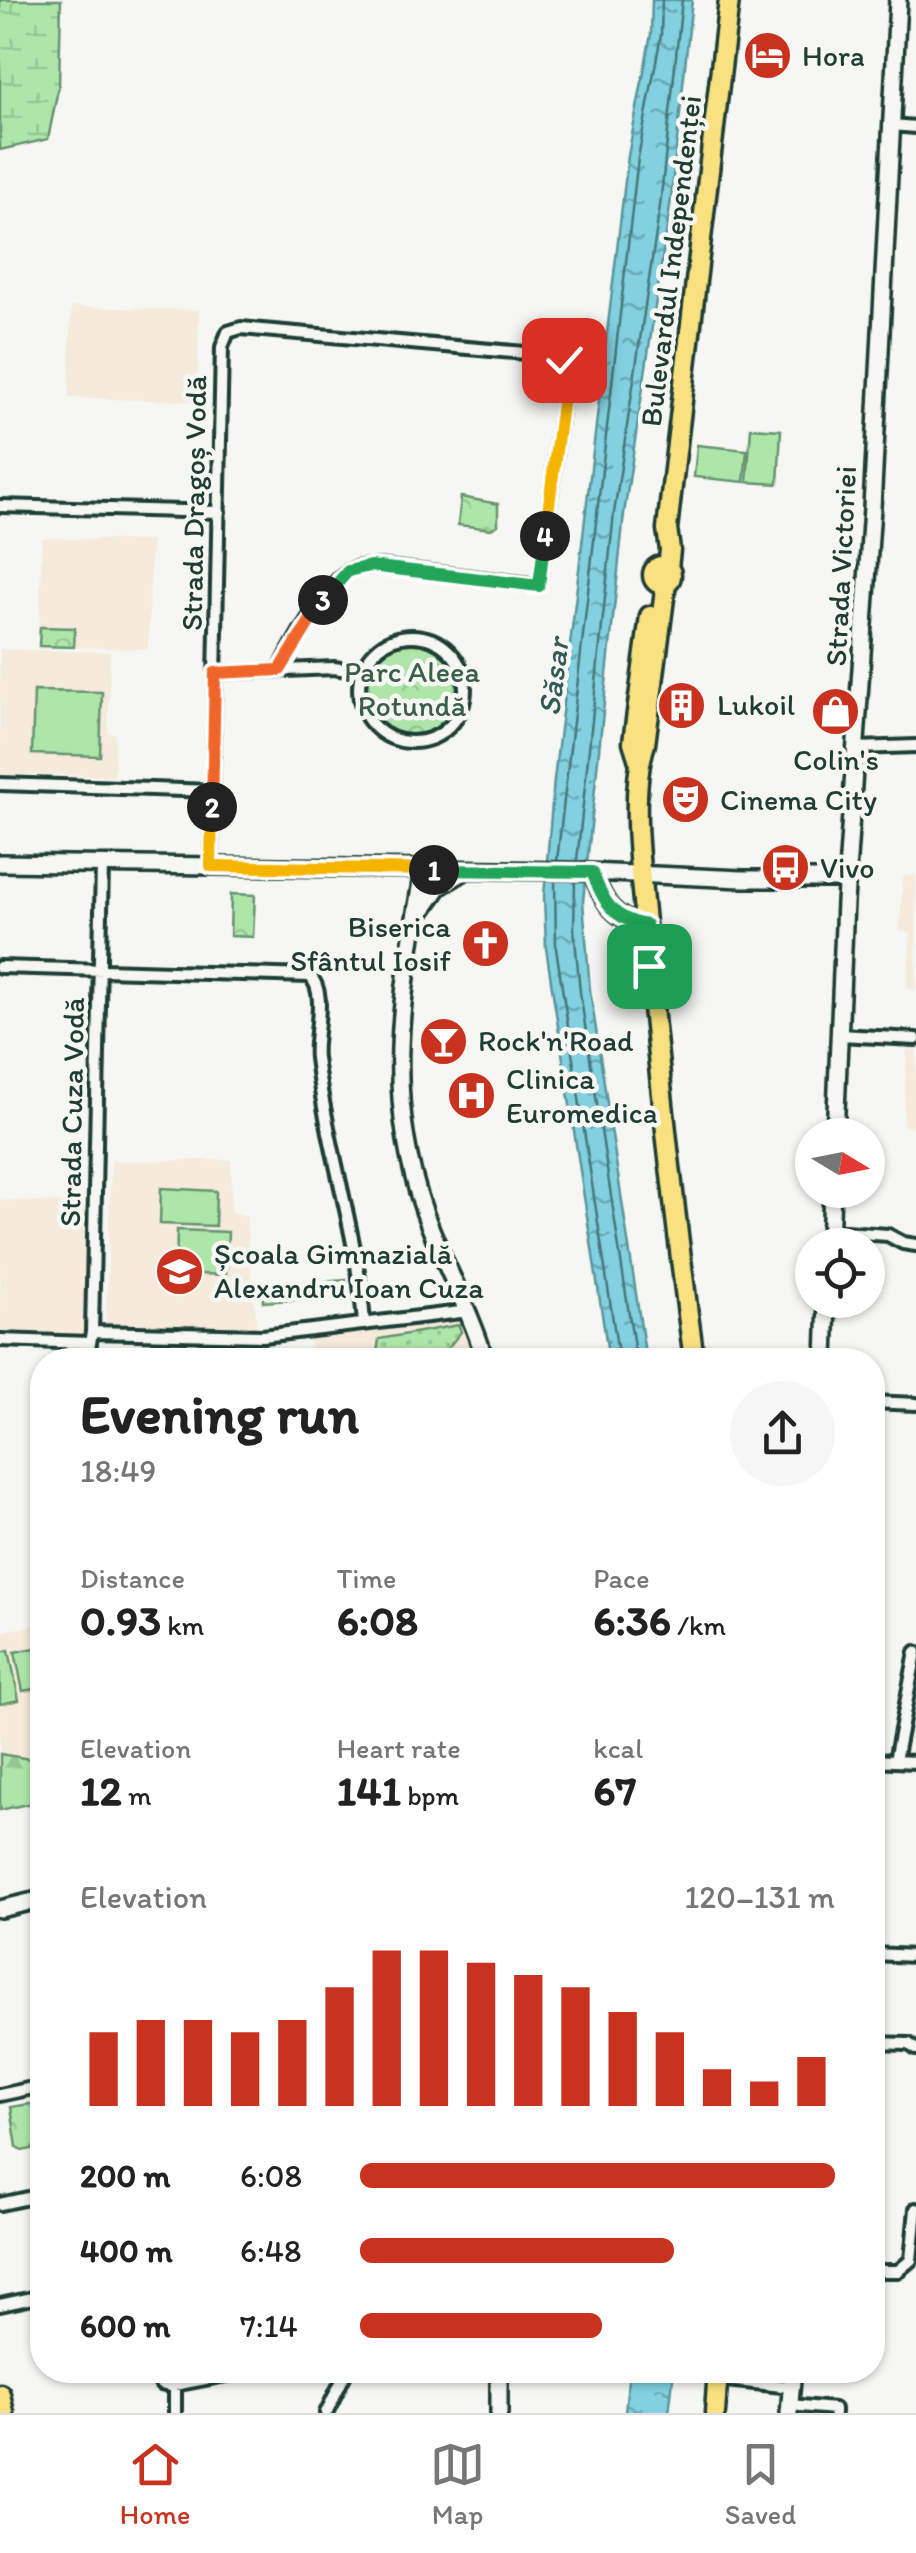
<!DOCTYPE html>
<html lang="en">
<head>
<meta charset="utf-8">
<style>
  :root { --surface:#fff; --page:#f6f6f6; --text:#222; --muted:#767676; --line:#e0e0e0; --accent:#c8321e }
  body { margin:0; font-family:Itim,sans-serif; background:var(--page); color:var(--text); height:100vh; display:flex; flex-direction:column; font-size:38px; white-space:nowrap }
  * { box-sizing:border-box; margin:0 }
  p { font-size:32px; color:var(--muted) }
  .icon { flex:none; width:55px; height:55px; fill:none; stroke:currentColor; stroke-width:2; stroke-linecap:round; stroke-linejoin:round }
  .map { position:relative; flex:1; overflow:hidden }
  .drawer { position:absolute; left:30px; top:1348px; width:855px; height:1035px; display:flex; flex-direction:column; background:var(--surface); border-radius:40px; box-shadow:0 2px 8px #0004 }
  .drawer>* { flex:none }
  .needle { width:65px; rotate:100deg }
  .tools { position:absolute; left:795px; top:1118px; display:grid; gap:20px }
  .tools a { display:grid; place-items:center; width:90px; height:90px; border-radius:50%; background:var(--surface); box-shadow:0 2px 8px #0004; font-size:50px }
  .pin { position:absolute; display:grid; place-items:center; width:85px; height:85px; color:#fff; margin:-42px; border-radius:20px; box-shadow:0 5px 15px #0006 }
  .km { position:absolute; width:50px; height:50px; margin:-25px; border-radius:50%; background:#222; color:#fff; font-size:28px; line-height:50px; text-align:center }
  .round { display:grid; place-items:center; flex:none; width:105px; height:105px; border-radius:52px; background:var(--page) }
  .overview { display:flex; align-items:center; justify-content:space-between; height:170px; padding:0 50px }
  h1 { font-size:55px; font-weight:700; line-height:75px }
  .metrics { display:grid; grid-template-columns:repeat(3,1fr); gap:15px; height:170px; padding:10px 50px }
  .metrics div { display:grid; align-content:center }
  .metrics b { font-size:42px; font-weight:700 }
  .metrics small { font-size:28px; font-weight:400 }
  .metrics p { font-size:28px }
  .chart { height:280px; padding:20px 50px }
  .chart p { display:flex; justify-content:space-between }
  .chart svg { width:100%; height:180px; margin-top:10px; stroke:var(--accent); stroke-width:6 }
  ul { padding:0 50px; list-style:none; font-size:32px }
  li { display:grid; grid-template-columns:160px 120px 1fr; align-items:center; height:75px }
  li i { height:25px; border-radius:12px; background:var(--accent) }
  .tab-bar { display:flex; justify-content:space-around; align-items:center; height:140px; border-top:2px solid var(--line); background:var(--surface); font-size:28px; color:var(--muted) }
  .tab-bar a { display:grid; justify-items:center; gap:5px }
  .tab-bar .current { color:var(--accent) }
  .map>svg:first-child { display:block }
  .built { fill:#f5eadb }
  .grass { fill:url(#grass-dots); stroke:#66926f; stroke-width:2.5 }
  .forest { fill:url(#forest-firs); stroke:#66926f; stroke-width:2.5 }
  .wetland { fill:url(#wetland-marsh); stroke:#66926f; stroke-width:2.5 }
  .park { fill:url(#park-crowns); stroke:#66926f; stroke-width:2.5 }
  .garden { fill:#aee6aa; stroke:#66926f; stroke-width:2.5 }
  .water { fill:url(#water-ripples); stroke:#5a959b; stroke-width:2.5 }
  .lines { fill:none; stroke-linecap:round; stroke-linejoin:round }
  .shore { stroke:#477879; stroke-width:2.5 }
  .street-casing { stroke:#1f3d34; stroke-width:18 }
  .secondary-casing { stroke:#1f3d34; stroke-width:22 }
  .primary-casing { stroke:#1f3d34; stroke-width:25 }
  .street { stroke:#f6f6f2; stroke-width:10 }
  .secondary { stroke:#f6f6f2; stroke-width:15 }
  .primary { stroke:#fae180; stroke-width:18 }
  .split-1-casing { stroke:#fff; stroke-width:20 }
  .split-2-casing { stroke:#fff; stroke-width:20 }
  .split-3-casing { stroke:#fff; stroke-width:20 }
  .split-4-casing { stroke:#fff; stroke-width:20 }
  .split-5-casing { stroke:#fff; stroke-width:20 }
  .split-1 { stroke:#22a559; stroke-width:12 }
  .split-2 { stroke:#f5b400; stroke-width:12 }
  .split-3 { stroke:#f0652b; stroke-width:12 }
  .split-4 { stroke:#22a559; stroke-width:12 }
  .split-5 { stroke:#f5b400; stroke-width:12 }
  .labels { text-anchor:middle; stroke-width:9; stroke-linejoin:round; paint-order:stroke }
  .poi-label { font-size:30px; fill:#1f3d34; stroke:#f6f6f2; text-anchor:start }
  .street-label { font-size:30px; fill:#1f3d34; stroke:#f6f6f2 }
  .park-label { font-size:30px; fill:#3c5f4c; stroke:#f6f6f2 }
  .water-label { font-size:32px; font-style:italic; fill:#335a56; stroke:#f6f6f2 }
</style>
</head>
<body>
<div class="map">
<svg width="916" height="2413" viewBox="0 0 916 2413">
  <defs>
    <pattern id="grass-dots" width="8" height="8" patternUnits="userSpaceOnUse" patternTransform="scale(2.5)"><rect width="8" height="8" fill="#aee6aa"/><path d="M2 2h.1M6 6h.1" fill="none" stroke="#95c693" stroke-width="1.8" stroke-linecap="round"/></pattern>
    <pattern id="forest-firs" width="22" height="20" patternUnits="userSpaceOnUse" patternTransform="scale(2.5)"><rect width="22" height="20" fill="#aee6aa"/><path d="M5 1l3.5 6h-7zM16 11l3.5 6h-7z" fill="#95c693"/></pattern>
    <pattern id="wetland-marsh" width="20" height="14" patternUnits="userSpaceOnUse" patternTransform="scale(2.5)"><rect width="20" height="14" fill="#aee6aa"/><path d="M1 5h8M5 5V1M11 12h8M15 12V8" fill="none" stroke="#95c693"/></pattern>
    <pattern id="park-crowns" width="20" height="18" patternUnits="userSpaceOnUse" patternTransform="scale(2.5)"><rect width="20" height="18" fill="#aee6aa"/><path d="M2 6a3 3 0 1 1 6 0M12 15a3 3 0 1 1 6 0" fill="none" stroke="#95c693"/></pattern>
    <pattern id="water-ripples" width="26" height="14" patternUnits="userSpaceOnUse" patternTransform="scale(2.5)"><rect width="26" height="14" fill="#82d0e0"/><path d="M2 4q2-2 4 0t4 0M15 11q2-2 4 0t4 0" fill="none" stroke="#6aaab6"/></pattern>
  </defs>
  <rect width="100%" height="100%" fill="#f6f6f2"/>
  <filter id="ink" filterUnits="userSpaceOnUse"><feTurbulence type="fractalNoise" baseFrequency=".01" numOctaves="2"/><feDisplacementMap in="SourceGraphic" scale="20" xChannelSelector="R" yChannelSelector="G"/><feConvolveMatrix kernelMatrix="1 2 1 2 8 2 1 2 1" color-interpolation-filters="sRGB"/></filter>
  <g filter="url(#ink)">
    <path class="built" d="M71,307l128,3 -2,91 -128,-3z
      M42,538l109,3 -3,108 -109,-3z
      M0,649l110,3 -2,81 7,1 -1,42 -114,-2z
      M903,876h13v113h-9l4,-57 -11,-1z
      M907,1049l9,1v77l-13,-1z
      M231,1160v52l15,4 11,116 -151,-6 5,-165z
      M0,1200l90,4 -2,133 -88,-3z
      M462,1318l14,42h-165v-23z
      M42,1624v165l-42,9v-166z"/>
    <path class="grass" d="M459,1325l2,7 -23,28h-62l3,-21z"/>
    <path class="forest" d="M346,1280l1,16 -84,6 -1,-16z
      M0,1754l42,7v40l-42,9z"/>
    <path class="wetland" d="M0,0h61l-2,84 -11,55 -48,11z"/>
    <path class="park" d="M461,497l37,7v21l-7,4 -33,-4z
      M40,627l35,1 -1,19 -35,-1z
      M361 689a51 51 0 1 1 102 0a51 51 0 1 1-102 0Z
      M231,894l24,1 -2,42 -23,-1z
      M42,2102v45l-20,4 -5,-4 -6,-40z"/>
    <path class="garden" d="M751,428l30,2 -3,54 -31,-2z
      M697,445l50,5 -3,32 -50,-5z
      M34,691l68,1 -2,64 -68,-2z
      M161,1188l55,3 -1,35 -55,-2z
      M177,1230l51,2 -2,43 -50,-2z
      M35,1648l7,39 -19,4 -8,-39z
      M9,1650l10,50 -19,4v-52z"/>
    <path class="water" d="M652,0h40l-22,207 -46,307 -41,387 7,89 56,370h-37l-63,-412 -2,-52 10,-116 74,-624 23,-122z
      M629,2370h45l-5,43h-44z"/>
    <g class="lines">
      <path class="shore" d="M557,861l81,-703 23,-123 1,-35
        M577,861l37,-348 46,-307 22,-206
        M555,881l1,67 63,412
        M575,881l-1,47 6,64 56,368"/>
      <defs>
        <path id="street" d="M891,125l25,2
          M0,506l219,6
          M359 689a53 53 0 1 1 106 0a53 53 0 1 1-106 0Z
          M215,673l119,-5 27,4
          M857,748l59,-2
          M0,784l213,7
          M211,866l11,-519 6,-15 13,-4 318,28 5,4 2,13 -27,212 -160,-19c-10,0 -21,0 -31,5 -22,14 -58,75 -68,99
          M0,967l310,9c18,18 3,59 6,82 11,90 42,176 48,266
          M839,1035l77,4
          M830,1231l58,4 15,8 13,2
          M92,1332l171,4 206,-25
          M0,1340l90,3
          M87,1360l5,-28 10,-467
          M872,1402l44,2
          M872,1760l44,2
          M895,1761l21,-109
          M872,1954l44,2
          M872,2043l37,1 7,5
          M0,2095l42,-9
          M0,2204l42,-9
          M872,2271h26l13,-11 5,-51
          M0,2305l42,-9
          M156,2370l5,14 8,2 83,-16
          M717,2379l75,8
          M175,2386v27
          M790,2405l44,4v4
          M326,2413l21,-43"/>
        <path id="secondary" d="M0,863l568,8 174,8h105
          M423,870c-20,121 -41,219 1,341 18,51 46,97 61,149
          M592,872c12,29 20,48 54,53
          M418,917l21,-30 26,-16
          M835,1135l10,-233 27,-394 26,-508
          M830,1245l2,-55
          M825,1360l2,-60
          M0,1909l42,-10
          M499,2370v43
          M789,2413l4,-43"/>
        <path id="primary" d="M653 575a9 9 0 1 1 18 0a9 9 0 1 1-18 0Z
          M668,568l2,-18 -3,-21 62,-529
          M666,583l-21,161c-17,50 -3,137 1,190 13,142 29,284 48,426
          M639,761l-6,-19 17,-126
          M0,2394l4,19
          M715,2413l3,-43"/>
      </defs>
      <use href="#street" class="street-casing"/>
      <use href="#secondary" class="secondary-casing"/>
      <use href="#primary" class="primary-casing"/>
      <use href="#street" class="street"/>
      <use href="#secondary" class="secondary"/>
      <use href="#primary" class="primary"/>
    </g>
  </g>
  <g class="lines" filter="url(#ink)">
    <defs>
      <path id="split-1" d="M434,870l158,2c12,29 19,47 54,53l3,41"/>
      <path id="split-2" d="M212,807l-1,59 223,4"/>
      <path id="split-3" d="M212,807l3,-134 65,-3 43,-70"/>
      <path id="split-4" d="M323,600l25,-29 22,-5 169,20 6,-50"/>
      <path id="split-5" d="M545,536l21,-163 -2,-13"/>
    </defs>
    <use href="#split-1" class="split-1-casing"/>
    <use href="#split-2" class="split-2-casing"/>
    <use href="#split-3" class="split-3-casing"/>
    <use href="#split-4" class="split-4-casing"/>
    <use href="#split-5" class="split-5-casing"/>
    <use href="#split-1" class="split-1"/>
    <use href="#split-2" class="split-2"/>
    <use href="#split-3" class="split-3"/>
    <use href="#split-4" class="split-4"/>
    <use href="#split-5" class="split-5"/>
  </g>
  <defs>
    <symbol id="hotel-disc" viewBox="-11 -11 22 22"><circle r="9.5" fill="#c8321e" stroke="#f6f6f2"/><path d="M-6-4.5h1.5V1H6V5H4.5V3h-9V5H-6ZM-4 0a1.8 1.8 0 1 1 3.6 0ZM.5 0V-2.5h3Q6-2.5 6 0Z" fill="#fff"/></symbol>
    <symbol id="building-disc" viewBox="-11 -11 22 22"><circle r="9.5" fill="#c8321e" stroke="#f6f6f2"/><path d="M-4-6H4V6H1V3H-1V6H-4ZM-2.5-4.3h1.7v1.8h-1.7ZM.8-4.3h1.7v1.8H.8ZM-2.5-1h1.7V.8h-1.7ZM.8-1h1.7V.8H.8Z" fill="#fff"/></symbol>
    <symbol id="shop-disc" viewBox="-11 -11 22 22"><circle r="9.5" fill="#c8321e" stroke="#f6f6f2"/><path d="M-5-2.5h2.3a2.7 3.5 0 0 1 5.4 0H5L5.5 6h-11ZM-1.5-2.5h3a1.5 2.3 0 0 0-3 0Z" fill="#fff"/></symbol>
    <symbol id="theatre-disc" viewBox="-11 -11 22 22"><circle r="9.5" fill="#c8321e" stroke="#f6f6f2"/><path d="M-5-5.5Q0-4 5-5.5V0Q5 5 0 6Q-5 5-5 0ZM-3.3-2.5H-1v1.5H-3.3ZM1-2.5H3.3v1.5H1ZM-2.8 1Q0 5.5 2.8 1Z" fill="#fff"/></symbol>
    <symbol id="bus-disc" viewBox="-11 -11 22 22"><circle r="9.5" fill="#c8321e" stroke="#f6f6f2"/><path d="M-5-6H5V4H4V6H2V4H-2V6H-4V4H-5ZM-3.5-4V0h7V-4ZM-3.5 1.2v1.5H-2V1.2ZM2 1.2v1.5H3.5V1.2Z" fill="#fff"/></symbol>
    <symbol id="church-disc" viewBox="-11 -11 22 22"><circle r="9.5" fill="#c8321e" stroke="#f6f6f2"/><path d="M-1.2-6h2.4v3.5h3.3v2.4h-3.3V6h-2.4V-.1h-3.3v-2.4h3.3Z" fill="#fff"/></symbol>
    <symbol id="bar-disc" viewBox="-11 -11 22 22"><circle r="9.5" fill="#c8321e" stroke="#f6f6f2"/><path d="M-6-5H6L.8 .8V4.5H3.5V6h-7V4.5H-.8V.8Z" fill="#fff"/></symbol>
    <symbol id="hospital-disc" viewBox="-11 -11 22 22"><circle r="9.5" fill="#c8321e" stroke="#f6f6f2"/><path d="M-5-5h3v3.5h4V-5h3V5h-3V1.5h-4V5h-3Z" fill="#fff"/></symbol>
    <symbol id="school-disc" viewBox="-11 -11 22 22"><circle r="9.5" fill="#c8321e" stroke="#f6f6f2"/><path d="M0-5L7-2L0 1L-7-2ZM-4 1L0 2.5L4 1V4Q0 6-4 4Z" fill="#fff"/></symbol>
  </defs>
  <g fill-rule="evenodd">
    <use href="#hotel-disc" x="740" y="28" width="55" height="55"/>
    <use href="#building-disc" x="654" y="678" width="55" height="55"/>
    <use href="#shop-disc" x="808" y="684" width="55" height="55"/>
    <use href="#theatre-disc" x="658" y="772" width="55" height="55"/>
    <use href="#bus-disc" x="758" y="840" width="55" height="55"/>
    <use href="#church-disc" x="458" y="916" width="55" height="55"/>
    <use href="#bar-disc" x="416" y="1014" width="55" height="55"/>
    <use href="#hospital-disc" x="444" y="1068" width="55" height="55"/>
    <use href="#school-disc" x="152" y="1244" width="55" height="55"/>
  </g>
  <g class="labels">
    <g class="poi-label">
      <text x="802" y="66">Hora</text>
      <text x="717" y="715">Lukoil</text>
      <text x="836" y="770" text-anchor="middle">Colin's</text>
      <text x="720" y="810">Cinema City</text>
      <text x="820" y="878">Vivo</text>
      <text x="451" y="937" text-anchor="end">Biserica<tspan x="451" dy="34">Sfântul Iosif</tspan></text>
      <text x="478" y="1051">Rock'n'Road</text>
      <text x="506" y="1089">Clinica<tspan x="506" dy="34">Euromedica</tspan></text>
      <text x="214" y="1264">Școala Gimnazială<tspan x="214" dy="34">Alexandru Ioan Cuza</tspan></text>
    </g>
    <g class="street-label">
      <text transform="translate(671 261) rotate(-83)" y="10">Bulevardul Independenței</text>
      <text transform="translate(194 503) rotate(-89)" y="10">Strada Dragoș Vodă</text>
      <text transform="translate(841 566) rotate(-87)" y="10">Strada Victoriei</text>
      <text transform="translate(72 1112) rotate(-89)" y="10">Strada Cuza Vodă</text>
    </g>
    <g class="park-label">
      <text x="412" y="682">Parc Aleea<tspan x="412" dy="34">Rotundă</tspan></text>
    </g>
    <g class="water-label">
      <text transform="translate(553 677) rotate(-83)" y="11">Săsar</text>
    </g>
  </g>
</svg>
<div class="tools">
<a><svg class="needle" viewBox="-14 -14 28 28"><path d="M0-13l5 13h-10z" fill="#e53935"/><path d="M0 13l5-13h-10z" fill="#767676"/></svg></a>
<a><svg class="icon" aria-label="locate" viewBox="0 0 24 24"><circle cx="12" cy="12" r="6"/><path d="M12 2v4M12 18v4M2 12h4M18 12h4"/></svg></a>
</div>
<div class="pin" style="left:649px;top:966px;background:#1e9e55"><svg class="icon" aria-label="arrive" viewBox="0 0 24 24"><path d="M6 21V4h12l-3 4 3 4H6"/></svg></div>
<div class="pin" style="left:564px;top:360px;background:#d93025"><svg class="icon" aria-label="check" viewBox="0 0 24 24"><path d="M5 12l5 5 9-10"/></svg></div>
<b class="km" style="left:434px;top:870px">1</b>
<b class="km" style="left:212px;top:807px">2</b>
<b class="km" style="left:323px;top:600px">3</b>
<b class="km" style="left:545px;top:536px">4</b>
<section class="drawer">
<div class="overview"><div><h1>Evening run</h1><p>18:49</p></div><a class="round"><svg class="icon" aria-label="share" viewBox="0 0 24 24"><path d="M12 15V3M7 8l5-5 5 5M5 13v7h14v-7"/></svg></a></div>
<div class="metrics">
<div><p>Distance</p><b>0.93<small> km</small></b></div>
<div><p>Time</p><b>6:08</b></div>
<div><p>Pace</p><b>6:36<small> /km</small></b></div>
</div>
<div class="metrics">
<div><p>Elevation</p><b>12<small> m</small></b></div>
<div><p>Heart rate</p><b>141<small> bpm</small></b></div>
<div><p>kcal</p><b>67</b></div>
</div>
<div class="chart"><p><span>Elevation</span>120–131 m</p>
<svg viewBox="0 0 160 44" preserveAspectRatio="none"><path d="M5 44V26M15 44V23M25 44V23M35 44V26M45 44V23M55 44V15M65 44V6M75 44V6M85 44V9M95 44V12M105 44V15M115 44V21M125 44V26M135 44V35M145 44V38M155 44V32"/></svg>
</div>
<ul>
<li><b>200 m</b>6:08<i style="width:100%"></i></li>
<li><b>400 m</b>6:48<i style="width:66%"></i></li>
<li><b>600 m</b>7:14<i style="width:51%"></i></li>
</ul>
</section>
</div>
<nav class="tab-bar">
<a class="current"><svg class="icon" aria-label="home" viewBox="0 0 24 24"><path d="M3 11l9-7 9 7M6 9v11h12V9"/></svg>Home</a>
<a><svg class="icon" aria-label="map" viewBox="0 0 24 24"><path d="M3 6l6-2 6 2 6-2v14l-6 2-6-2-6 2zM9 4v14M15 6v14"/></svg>Map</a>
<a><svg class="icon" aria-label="saved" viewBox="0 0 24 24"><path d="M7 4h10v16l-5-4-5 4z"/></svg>Saved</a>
</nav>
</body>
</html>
